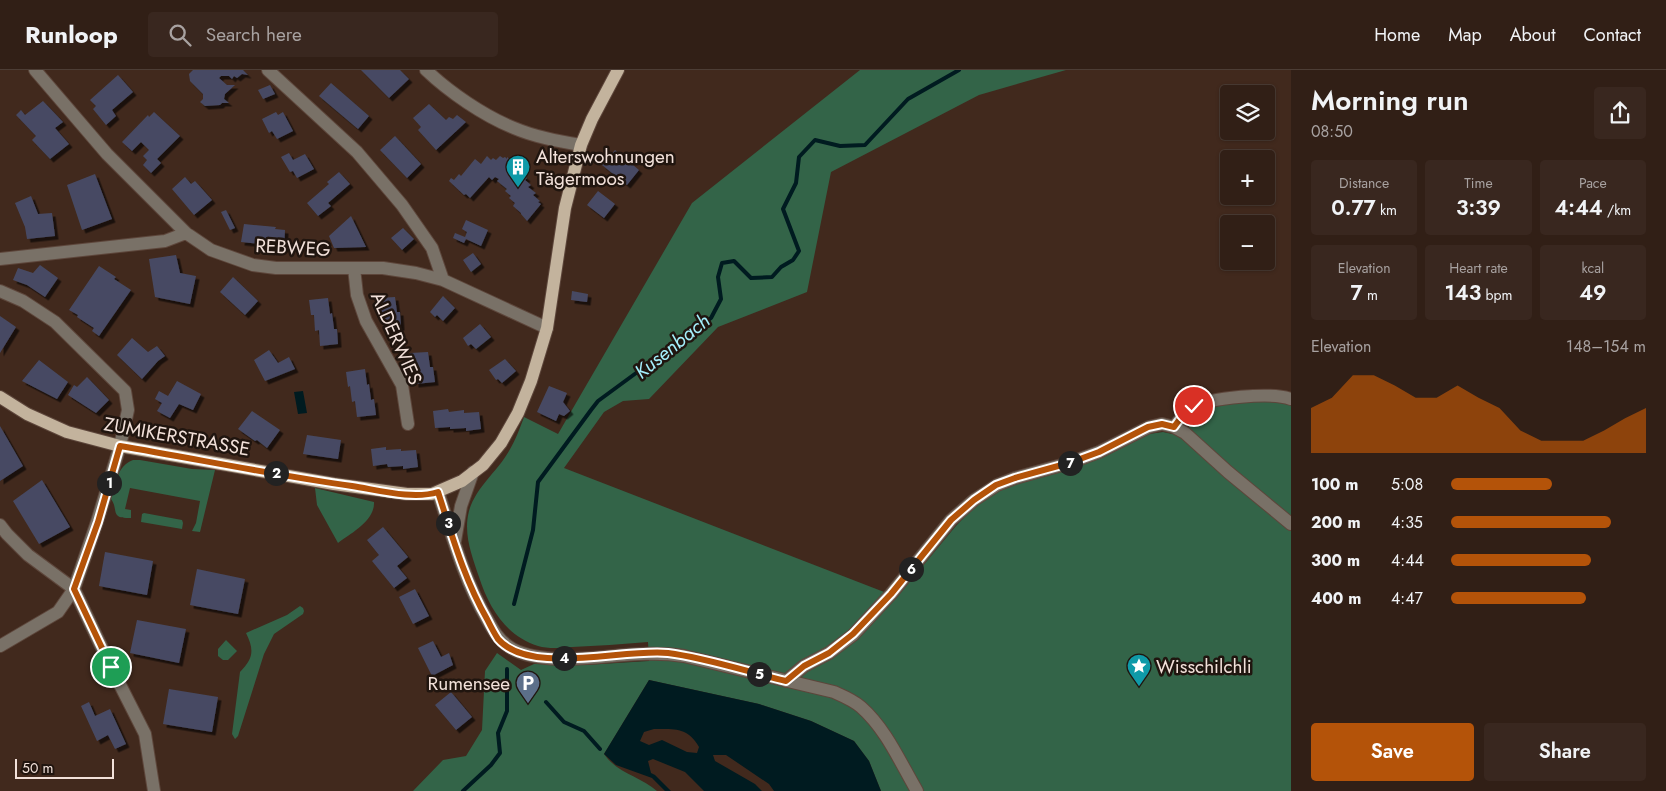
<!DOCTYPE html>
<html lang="en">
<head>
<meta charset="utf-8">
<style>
  :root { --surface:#311f16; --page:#39271f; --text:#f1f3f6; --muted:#a8a2a1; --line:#4c3d35; --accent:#b45309 }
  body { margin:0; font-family:Jost,sans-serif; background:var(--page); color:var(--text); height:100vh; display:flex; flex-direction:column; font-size:19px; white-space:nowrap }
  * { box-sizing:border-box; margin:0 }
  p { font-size:16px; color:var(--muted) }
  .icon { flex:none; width:28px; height:28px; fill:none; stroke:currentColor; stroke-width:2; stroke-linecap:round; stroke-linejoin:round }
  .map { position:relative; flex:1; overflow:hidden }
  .drawer { display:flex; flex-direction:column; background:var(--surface); width:375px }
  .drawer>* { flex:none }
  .buttons { position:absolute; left:1220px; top:15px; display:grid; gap:10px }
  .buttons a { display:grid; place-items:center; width:55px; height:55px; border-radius:5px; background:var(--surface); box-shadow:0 1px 4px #0004,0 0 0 1px var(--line); font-size:25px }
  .scale { position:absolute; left:15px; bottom:12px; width:99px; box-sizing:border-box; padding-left:5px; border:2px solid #f2e1da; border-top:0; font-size:14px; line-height:18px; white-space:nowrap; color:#f2e1da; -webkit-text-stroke:4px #20150f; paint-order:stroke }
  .pin { position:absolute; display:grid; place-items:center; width:42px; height:42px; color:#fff; margin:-21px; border:2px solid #fff; border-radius:50%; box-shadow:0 1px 5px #0007 }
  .km { position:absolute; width:25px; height:25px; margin:-12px; border-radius:50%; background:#222; color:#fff; font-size:14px; line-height:25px; text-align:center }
  .round { display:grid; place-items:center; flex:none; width:52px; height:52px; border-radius:5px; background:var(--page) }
  .summary { display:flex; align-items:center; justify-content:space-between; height:85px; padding:0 20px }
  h1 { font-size:28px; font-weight:600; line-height:38px }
  .stats { display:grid; grid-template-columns:repeat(3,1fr); gap:8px; height:85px; padding:5px 20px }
  .stats div { display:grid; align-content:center; border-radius:5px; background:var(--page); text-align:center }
  .stats b { font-size:21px; font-weight:600 }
  .stats small { font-size:14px; font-weight:400 }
  .stats p { font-size:14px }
  .chart { height:140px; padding:10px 20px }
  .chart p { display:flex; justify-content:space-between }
  .chart svg { width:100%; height:90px; margin-top:5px; fill:var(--accent); opacity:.7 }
  .button { display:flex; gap:10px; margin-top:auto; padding:10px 20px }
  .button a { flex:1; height:58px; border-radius:5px; background:var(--accent); color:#fff; font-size:20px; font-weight:600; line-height:58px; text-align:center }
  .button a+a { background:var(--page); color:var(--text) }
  ul { padding:0 20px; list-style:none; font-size:16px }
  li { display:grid; grid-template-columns:80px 60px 1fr; align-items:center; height:38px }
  li i { height:12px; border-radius:6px; background:var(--accent) }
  header { display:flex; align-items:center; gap:30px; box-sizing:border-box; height:70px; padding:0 25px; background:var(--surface); border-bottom:1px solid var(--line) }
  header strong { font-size:24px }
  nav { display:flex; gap:28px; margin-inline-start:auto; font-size:18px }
  .search { width:350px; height:45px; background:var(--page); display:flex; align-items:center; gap:12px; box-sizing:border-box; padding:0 18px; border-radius:5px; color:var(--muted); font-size:19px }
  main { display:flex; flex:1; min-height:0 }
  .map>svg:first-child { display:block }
  .green { fill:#336448 }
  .water { fill:#001b20; fill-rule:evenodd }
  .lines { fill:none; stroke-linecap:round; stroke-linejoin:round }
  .stream { stroke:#001b20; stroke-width:4 }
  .building { fill:#474a63; filter:url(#shadow) }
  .minor-casing { stroke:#5d463b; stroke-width:14 }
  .major-casing { stroke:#5d463b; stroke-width:14 }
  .minor { stroke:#797167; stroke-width:12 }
  .major { stroke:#c3b39d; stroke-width:12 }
  .route-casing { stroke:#fff; stroke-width:10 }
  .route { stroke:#b45309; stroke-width:6 }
  .labels { text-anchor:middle; stroke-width:5; stroke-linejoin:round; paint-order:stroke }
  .poi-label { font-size:19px; fill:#f2e1da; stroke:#20150f; text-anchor:start }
  .street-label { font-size:19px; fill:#f2e1da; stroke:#20150f }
  .water-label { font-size:20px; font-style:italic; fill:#a4effc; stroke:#20150f }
</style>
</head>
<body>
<header>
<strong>Runloop</strong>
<div class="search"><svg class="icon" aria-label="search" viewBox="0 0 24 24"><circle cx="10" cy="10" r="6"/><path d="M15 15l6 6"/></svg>Search here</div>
<nav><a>Home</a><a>Map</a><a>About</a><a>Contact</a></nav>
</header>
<main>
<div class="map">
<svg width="1291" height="721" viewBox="0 0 1291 721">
  <defs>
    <filter id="shadow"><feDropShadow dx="3.5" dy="3.5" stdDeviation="0" flood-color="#0009"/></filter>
  </defs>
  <rect width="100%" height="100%" fill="#41291d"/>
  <path class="green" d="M860,0h206l-87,25 -148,77 -24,120 -89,35 -69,72 -26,2 -19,11 -40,56 333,129 58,-70 21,-22 23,-14 19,-8 81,-24 50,-25 14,-2 14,3 12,-7 5,-15c24,-12 71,-17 97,-8v386h-410l-12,-30 -15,-20 -43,-20 -52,-17 -110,-24 -45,74c14,20 36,22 53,37h-244l30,-31 23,-4 16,-26 3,-59 12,-18 24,17 13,-6 51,1 64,-4 -1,-19c-26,2 -51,4 -76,5 -11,1 -24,2 -34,-1 -32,-10 -49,-38 -59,-69 -7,-21 -16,-43 -10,-66 7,-24 28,-39 40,-60 6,-10 11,-23 15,-34l34,17 134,-231z
    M133,390h7l52,9 23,1 -15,62 -8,-1 4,-8 4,-22 -70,-13 -5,21 6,1v8c-22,1 -12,-9 -20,-19 4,-15 6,-33 22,-39z
    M315,418l59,14c1,19 -23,31 -36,41l-21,-38z
    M144,443l38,7 1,3 -1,6 -41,-7 1,-8z
    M300,536l3,2 1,3 -1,3 -29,20 -10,20 -26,82 -3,3 -3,-5 8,-62c14,-14 14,-23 6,-39l41,-18z
    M226,570l11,11 -9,9h-5l-5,-4v-7z"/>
  <path class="water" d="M303,321l4,22 -9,1 -4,-22z
    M649,610l110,24 52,17 43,20 15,20 12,30h-107l-5,-7 -43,-29h-13l2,6 40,23 7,7h-58l-19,-19 -32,-13 -5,2 3,12 4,2 16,16h-6l-13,-13 -36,-13 -12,-11zM654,659c20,0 34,-2 45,18l-2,6 -10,-1 -25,-12 -13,5 -9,-4 4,-9z"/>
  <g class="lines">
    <path class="stream" d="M514,534l19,-74 5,-48 53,-72 7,-9 113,-83 10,-19 -3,-22 4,-14 12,-2 17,17 21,-1 9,-10 12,-7 6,-9 -16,-42 13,-26 3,-26 16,-17 25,6 25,-1 43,-46 51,-29
      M546,632l18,20 20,9 16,18
      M463,721l28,-26 9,-12 -2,-20 9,-22v-42"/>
  </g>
  <path class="building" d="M193,0h50l5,5 -6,-1 -5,4 -3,-2 -2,3 -3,-3h-8l-2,2 8,7h8l-10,9 -1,5 5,4h-7l-2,2 -15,1 -5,-4 3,-3v-5l-13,-13 -1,-7z
    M361,0h39l9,9 -20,19z
    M118,5l15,17 -21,18 4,6 -10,9 -13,-16 3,-3 -6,-6z
    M331,13l38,33 -11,13 -39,-33z
    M270,15l5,9 -12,5 -5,-9z
    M43,31l20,21 -8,6 14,16 -19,15 -18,-19 4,-4 -20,-21 5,-5 4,5z
    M429,34l17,16 3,-3 4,2 4,-4 9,7 -30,28 -18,-20 3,-3 -8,-9z
    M154,42l26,24 -23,23 4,4 -10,10 -8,-8 4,-5 -4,-4 6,-6 -8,-8 -9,9 -10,-9 26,-27 1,2z
    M276,42l2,3 5,-3 10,19 -16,8 -5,-8 -3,2 -7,-14z
    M395,66l26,28 -14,14 -27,-28z
    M615,80l24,20 -12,15 -25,-20z
    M289,83l4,7 12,-6 9,15 -17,9 -4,-7 -3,1 -9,-15z
    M487,86l4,4 2,-2 3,2 4,-4 3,2 2,-1 2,2v-2l16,14 -2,2 6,5 -2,2 6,5 -3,2 8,6 -3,2 7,6 -2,1 3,2 -14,17 -6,-7v-1l-8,-7 2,-3 -6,-5 2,-2 -6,-5 2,-2 -10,-8 2,-2 -4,-2 -3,3 -3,-3 -19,21 -4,-4 -2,1 -15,-14 2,-3 3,2 5,-6 2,2 14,-17 6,5z
    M339,102l11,12 -22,19 3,3 -13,10 -11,-13 22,-19 -2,-2z
    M95,104l17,45 -30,11 -15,-45z
    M185,107l6,7 4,-3 17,19 -18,15 -22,-26z
    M598,121l17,13 -11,14 -17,-13z
    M31,126l7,18 14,-1 3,23 -28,3 -2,-12 -10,-24z
    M226,140l9,18 -5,2 -9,-18z
    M351,146l15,31 -32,1 -5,-12z
    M466,150l22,10 -7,16 -15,-7 -2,4 -11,-5 2,-5 10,4 2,-5 -5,-3z
    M244,154l32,3 -1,2 10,1 -1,19 -23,-2 1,-3 -21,-2z
    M403,158l11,11 -12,11 -11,-12z
    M473,183l8,11 -10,8 -8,-12z
    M176,185l4,18 16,3 -6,28 -35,-7 -6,-38z
    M40,195l18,13 -13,19 -18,-12 -14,-5 5,-12 15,5z
    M99,196l17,11 -2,2 17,11 -32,46 -7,-5 2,-3 -17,-11 1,-2 -9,-5z
    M233,207l25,24 -13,14 -25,-23z
    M572,221l16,3 -1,8 -16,-2z
    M443,226l12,12 -12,13 -6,-6 -2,2 -5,-5z
    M395,227l2,15h3l1,15 -17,2 -2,-15h-3l-1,-16z
    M328,228l2,16 2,-1 2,16h3l1,15 -18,2 -1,-16 -4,1 -1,-16h-3l-2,-15z
    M0,246l16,11 -16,26z
    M480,254l11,13 -15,12 -5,-5 -3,2 -5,-8z
    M132,268l16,14 9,-6 8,10 -7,5 -16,18 -25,-24z
    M269,280l9,13 11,-6 6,12 -30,12 -11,-21z
    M428,282l2,15h3l2,15 -20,2 -1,-15h-3l-1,-16z
    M505,289l11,12 -14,12 -4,-4 -2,1 -7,-10z
    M39,290l29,22 -11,17 -35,-18z
    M365,299l2,16 2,-1 2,16 3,-1 2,16 -19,2 -2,-16 -3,1 -2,-16 -2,1 -2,-15z
    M87,307l22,23 -13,13 -28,-18 6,-10 3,2z
    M177,311l24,13 -8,16 -14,-6 -9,14 -13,-7 5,-8 -7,-4 4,-8 9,5z
    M549,316l18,7 -4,9 7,9 -6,5 -5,-2 -3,7 -19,-9z
    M448,339l1,3 15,-2v3l15,-1 2,17 -15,2v-3l-16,1v-2l-15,1 -2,-17z
    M252,341l28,19 -13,18 -10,-8 -2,1 -17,-12z
    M0,356l23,40 -23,15z
    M307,365l34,5 -3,19 -35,-5z
    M386,377v3l15,-1v2l15,-1 2,17 -15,2v-3l-15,1 -1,-3 -14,2 -2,-17z
    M42,410l28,47 -31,17 -26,-43z
    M383,457l25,30 -11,9 10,12 -13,10 -22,-27 7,-6 -12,-15z
    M105,482l48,9 -6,34 -48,-9z
    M197,499l48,10 -7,35 -48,-9z
    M415,519l14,27 -16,8 -14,-27z
    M137,550l49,9 -7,34 -49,-10z
    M433,571l8,16 8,-4 4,12 -21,11 -14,-28z
    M169,619l49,8 -6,35 -49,-8z
    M451,622l21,25 -16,13 -21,-25z
    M89,632l6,14 15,-7 16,35 -11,5 -7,-14 -11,6 -16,-35z"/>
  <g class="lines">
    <defs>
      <path id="minor" d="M35,0l72,84 79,79 25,17 42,15 23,3h107l33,5 27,7
        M268,0l89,82 45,53 30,43 11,32 104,48
        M426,0c23,22 58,46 88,58 21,9 44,13 67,17
        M0,189l165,-18 21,-8
        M354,198l3,27 9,26 36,64 6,39
        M0,221l23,10 32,21 70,69 3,19 -8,36 -23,76 -23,67 -16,23 -58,34
        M1174,357l11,6 43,39 63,52
        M438,422c14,43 26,88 49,127 6,11 11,20 21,27 13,10 34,12 51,13 42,1 82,-10 125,-3l150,36c9,4 19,8 27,15 25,22 39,55 56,84
        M0,455l7,9 21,21 46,34 37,78 34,67 9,57
        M455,471l6,-35 12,-34
        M786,611l18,-15 25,-13 24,-18 38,-41 60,-74 23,-20 23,-15 18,-7 54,-15 30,-11 50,-25 13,-3 12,3c6,-7 10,-15 18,-19 18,-11 80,-16 99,-9"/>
      <path id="major" d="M0,327l27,17 40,18 53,14 214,38 73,10h25l30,-13 21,-16 18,-22 17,-30 13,-32 16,-53 18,-120 16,-63 11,-26 26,-49"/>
    </defs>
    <use href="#minor" class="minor-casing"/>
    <use href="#major" class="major-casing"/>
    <use href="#minor" class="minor"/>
    <use href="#major" class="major"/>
  </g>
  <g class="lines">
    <defs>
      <path id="route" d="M111,597l-37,-78 24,-67 22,-76c77,13 154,29 232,40 26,4 61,14 86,6 14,43 26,87 49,127 3,6 7,14 11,20 32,37 126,9 170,14 39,5 80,19 118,28l18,-15 25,-13 24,-19 38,-40 60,-74 23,-20 22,-15 19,-7 54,-15 30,-11 49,-25 14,-3 12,3 11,-15 9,-6"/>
    </defs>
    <use href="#route" class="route-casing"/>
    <use href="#route" class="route"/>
  </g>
  <defs>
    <symbol id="building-pin" viewBox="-11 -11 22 30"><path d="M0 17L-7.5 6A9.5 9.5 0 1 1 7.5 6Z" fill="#0f9aa8" stroke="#20150f"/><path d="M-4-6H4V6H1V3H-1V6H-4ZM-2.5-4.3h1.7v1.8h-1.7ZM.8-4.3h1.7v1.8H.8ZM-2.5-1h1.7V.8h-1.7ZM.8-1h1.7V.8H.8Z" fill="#fff"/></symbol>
    <symbol id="sight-pin" viewBox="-11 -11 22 30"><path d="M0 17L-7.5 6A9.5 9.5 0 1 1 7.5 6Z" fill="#0f9aa8" stroke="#20150f"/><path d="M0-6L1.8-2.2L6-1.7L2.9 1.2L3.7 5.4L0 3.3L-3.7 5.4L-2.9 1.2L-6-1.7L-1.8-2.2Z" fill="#fff"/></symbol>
    <symbol id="parking-pin" viewBox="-11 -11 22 30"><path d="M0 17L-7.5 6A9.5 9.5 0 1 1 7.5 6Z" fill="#5c6f8a" stroke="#20150f"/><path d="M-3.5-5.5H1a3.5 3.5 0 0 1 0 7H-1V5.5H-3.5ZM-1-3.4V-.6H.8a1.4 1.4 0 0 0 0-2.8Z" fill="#fff"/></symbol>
  </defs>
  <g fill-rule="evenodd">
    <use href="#building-pin" x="504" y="83" width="28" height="38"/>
    <use href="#sight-pin" x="1125" y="582" width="28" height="38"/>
    <use href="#parking-pin" x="514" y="599" width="28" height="38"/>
  </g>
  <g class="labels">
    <g class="poi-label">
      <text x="536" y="93">Alterswohnungen<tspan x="536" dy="22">Tägermoos</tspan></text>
      <text x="1156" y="603">Wisschilchli</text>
      <text x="510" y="620" text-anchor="end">Rumensee</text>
    </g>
    <g class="street-label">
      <text transform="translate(293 177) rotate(3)" y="7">REBWEG</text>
      <text transform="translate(397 268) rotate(66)" y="7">ALDERWIES</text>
      <text transform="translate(177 366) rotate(10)" y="7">ZUMIKERSTRASSE</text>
    </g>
    <g class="water-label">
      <text transform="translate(672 276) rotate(-39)" y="7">Kusenbach</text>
    </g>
  </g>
</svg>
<div class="buttons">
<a><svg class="icon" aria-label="layers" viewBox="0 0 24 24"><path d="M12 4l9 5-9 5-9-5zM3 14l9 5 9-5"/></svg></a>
<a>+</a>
<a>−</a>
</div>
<div class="scale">50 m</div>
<div class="pin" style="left:111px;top:597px;background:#1e9e55"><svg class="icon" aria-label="arrive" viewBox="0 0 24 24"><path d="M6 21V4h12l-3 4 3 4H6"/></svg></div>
<div class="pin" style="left:1194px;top:336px;background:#d93025"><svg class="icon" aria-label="check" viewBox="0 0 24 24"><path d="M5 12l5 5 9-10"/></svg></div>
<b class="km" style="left:109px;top:413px">1</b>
<b class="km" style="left:276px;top:403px">2</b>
<b class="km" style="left:448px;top:453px">3</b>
<b class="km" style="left:564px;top:588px">4</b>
<b class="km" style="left:759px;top:604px">5</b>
<b class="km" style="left:911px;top:499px">6</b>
<b class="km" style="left:1070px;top:393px">7</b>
</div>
<section class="drawer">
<div class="summary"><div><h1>Morning run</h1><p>08:50</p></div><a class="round"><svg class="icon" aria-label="share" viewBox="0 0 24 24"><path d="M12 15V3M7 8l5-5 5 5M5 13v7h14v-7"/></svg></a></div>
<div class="stats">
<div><p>Distance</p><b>0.77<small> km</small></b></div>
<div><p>Time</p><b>3:39</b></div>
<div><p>Pace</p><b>4:44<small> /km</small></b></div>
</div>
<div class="stats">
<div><p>Elevation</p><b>7<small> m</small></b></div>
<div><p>Heart rate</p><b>143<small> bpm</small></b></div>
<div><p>kcal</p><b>49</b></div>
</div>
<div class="chart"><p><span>Elevation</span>148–154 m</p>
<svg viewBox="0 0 160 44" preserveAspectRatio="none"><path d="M0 44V22L10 17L20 6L30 6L40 11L50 17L60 17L70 11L80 17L90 22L100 33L110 38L120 38L130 38L140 33L150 27L160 22V44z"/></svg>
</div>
<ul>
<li><b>100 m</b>5:08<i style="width:52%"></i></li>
<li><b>200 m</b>4:35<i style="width:82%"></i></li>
<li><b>300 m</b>4:44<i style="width:72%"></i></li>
<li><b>400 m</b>4:47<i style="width:69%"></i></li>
</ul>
<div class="button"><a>Save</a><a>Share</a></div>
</section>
</main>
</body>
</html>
